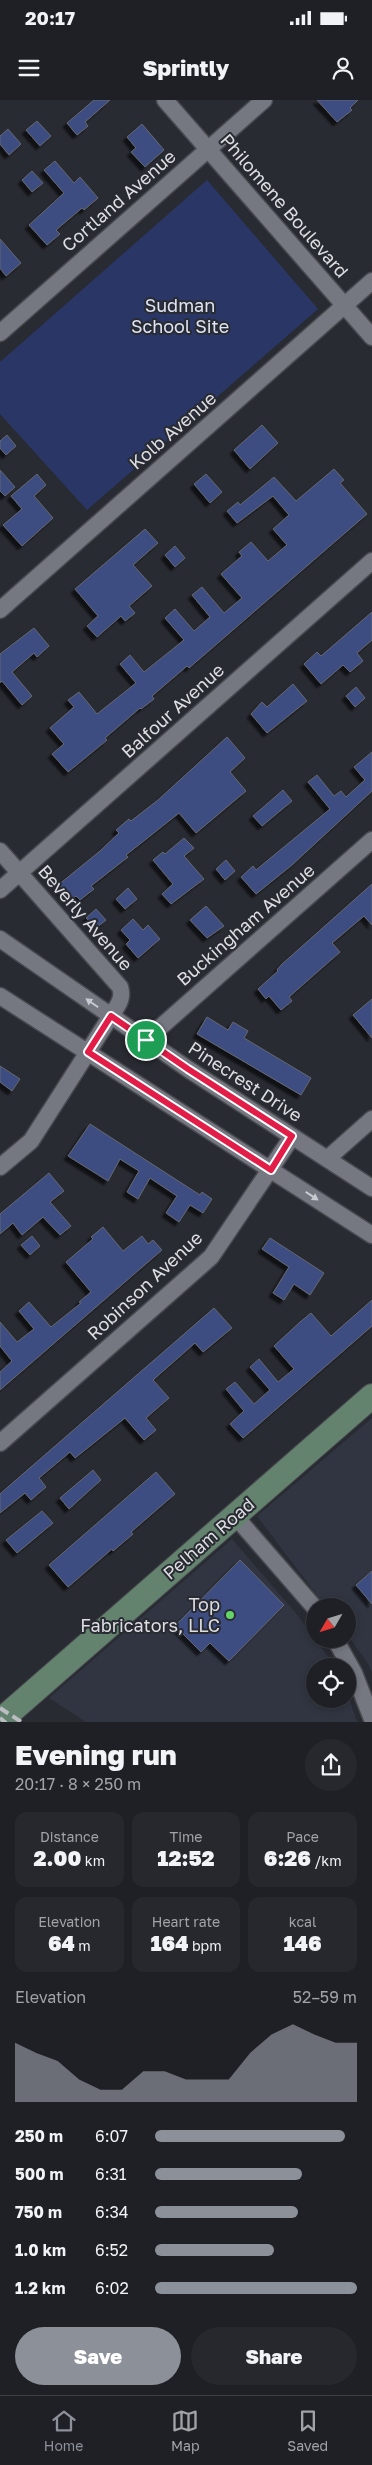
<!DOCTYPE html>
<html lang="en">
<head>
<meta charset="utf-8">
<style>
  :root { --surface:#1f2026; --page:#27282e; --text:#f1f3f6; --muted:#a1a3a7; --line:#3c3e43; --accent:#8c9099 }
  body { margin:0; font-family:"Golos Text",sans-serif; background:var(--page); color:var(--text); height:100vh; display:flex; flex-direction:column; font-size:19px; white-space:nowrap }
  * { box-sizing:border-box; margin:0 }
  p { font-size:16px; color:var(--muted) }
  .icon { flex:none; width:28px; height:28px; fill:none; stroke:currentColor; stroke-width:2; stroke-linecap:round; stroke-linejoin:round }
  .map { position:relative; height:1622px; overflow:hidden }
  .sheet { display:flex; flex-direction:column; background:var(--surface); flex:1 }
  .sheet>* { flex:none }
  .needle { width:32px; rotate:231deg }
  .fabs { position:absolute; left:306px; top:1498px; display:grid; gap:10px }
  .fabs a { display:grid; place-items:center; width:50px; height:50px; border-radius:50%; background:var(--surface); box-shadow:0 2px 8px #0003,0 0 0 1px var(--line); font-size:25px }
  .pin { position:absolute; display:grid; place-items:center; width:42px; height:42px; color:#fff; margin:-21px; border:2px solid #fff; border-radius:50%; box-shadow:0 1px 5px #0007 }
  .round { display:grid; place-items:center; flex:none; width:52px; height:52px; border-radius:26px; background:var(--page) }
  .summary { display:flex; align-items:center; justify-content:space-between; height:85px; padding:0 15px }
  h1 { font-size:28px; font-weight:800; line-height:38px }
  .figures { display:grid; grid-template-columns:repeat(3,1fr); gap:8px; height:85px; padding:5px 15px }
  .figures div { display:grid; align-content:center; border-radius:12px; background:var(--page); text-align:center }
  .figures b { font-size:21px; font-weight:800 }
  .figures small { font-size:14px; font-weight:400 }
  .figures p { font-size:14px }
  .chart { height:140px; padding:10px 15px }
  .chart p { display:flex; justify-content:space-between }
  .chart svg { width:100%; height:90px; margin-top:5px; fill:var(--accent); opacity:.7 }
  .primary-button { display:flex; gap:10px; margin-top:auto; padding:10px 15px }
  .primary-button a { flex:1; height:58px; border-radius:30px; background:var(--accent); color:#fff; font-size:20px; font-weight:800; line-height:58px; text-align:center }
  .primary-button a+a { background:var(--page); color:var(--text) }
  ul { padding:0 15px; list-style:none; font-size:16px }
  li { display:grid; grid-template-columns:80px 60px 1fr; align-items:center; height:38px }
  li i { height:12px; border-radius:6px; background:var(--accent) }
  .status { display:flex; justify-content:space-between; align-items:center; height:35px; padding:0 25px; background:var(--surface); direction:ltr }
  .status svg { height:14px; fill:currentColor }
  header { display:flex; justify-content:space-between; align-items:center; height:65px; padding:0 15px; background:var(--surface); font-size:22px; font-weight:800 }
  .dock { display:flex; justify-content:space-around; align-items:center; height:70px; border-top:1px solid var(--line); background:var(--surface); font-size:14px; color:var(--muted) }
  .dock a { display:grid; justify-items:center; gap:2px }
  .dock .selected { color:var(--accent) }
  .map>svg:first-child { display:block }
  .built { fill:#303541 }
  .green { fill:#2a3766 }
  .building { fill:#3d4d81; stroke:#656870; filter:url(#shadow) }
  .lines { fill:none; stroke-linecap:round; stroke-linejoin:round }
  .street-casing { stroke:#47494e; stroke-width:19 }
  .secondary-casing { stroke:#47494e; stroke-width:26 }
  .street { stroke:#757881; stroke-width:16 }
  .secondary { stroke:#64836f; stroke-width:24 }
  .rail { stroke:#bbbdc2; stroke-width:4; stroke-dasharray:10 5; stroke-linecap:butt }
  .oneway { fill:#c7cacf }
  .route-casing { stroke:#fff; stroke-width:10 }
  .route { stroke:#e11d48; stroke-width:6 }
  .poi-dot { fill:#62d469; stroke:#292b32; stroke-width:2 }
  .labels { text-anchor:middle; stroke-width:4; stroke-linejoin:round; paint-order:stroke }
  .street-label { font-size:18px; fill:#dcdee2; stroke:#292b32 }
  .park-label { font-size:18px; fill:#dee4f5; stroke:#292b32 }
  .poi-label { font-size:18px; fill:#dcdee2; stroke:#292b32; text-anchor:end }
</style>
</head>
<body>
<div class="status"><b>20:17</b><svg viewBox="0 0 49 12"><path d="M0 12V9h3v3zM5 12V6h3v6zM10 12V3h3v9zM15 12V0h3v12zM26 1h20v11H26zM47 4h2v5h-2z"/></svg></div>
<header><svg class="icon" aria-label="menu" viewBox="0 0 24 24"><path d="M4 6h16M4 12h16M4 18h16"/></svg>Sprintly<svg class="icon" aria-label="person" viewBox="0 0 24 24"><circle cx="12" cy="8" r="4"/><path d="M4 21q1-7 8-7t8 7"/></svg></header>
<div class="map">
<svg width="372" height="1623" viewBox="0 0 372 1623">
  <defs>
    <filter id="shadow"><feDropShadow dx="-4" dy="4" stdDeviation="1" flood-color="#0009"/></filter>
  </defs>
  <rect width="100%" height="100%" fill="#292b32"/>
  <path class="built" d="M372,1318v255l-5,-11 -19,-26v-30h-23l-68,-90z
    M232,1439l63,73 40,54h-20v33h33v-4l9,27h-271l-37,-24z"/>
  <path class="green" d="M207,80l111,129 -231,201 -87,-96v-52z"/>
  <path class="building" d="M94,0h16l-25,22 3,4 -11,9 -10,-12z
    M317,0h41l-8,8 2,2 -15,12z
    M37,21l14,15 -11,10 -14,-16z
    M142,24l22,26 -19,17 -14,-15 5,-4 -9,-11z
    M8,29l13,15 -12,11 -9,-11v-8z
    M55,61l19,22 6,-6 18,21 -14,12 -2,-2 -26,22 4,4 -13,11 -18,-20 35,-32 -20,-23z
    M32,71l11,12 -11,9 -10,-12z
    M0,139l21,24 -15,13 -6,-8z
    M262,325l16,18 -28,26 -16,-19z
    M7,335l9,11 -10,9 -6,-7v-7z
    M334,369l10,11 -4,3 27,31 -178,154 -2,-2 -35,30 2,3 -13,10 -1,-1 -35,30 2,2 -39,32 -16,-18 12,-10 -14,-16 24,-21 -6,-7 11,-8 18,22 39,-31 -16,-19 10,-9 14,17 40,-32 -19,-22 10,-9 19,22 16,-14 -18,-22 10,-8 22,26 18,-15 -21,-24 21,-18 -3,-4 12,-10 17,19 19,-16 -14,-16 16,-14 -16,-19 -36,27 -10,-12 11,-9 2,3 34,-28 22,24z
    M0,370l15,17 -10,9 -5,-5z
    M37,374l9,11 -12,11 19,22 -31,28 -19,-21 19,-16 -11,-13z
    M206,374l16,18 -12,11 -16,-19z
    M145,429l13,14 -25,22 19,21 -23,20 6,7 -10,8 -4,-5 -24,21 -10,-11 11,-10 -23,-27z
    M175,446l10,12 -10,9 -10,-12z
    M372,512v28l-15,13 6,8 -13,11 -7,-7 -22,19 -17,-20 13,-12 4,4z
    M34,528l15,18 -12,11 -3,-4 -22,19 20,24 -10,9 -20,-24 -2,2v-29z
    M293,584l14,17 -40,32 -16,-19 11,-12 5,5z
    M356,587l9,11 -10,9 -9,-11z
    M227,637l18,21 -15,14 16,19 -50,42 -17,-20 -53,42 2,2 -37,29 3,3 -14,11 -4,-4 -6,5 -13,-15 43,-35 19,-18 -3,-3 13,-11 2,2 27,-21z
    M372,652v39l-80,74 -36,29 -15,-17 12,-11 3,4 74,-61 -22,-27 9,-7 17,21 7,-5 5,6 19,-17 -11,-13z
    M283,690l9,11 -30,25 -9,-10z
    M184,738l10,10 -10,8 20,23 -33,25 -9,-10 11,-10 -20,-24 10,-8 2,2z
    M226,760l9,11 -10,9 -9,-11z
    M372,784v41l-8,-9 -32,27 8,9 -51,45 3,4 -11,9 -12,-14 -3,3 -8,-10 20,-18 -1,-1 4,-5z
    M128,788l9,11 -12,10 -9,-10z
    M206,806l18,20 -17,12 -17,-18z
    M96,809l10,11 -10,8 -10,-10z
    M133,819l10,11 5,-5 12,14 -22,19 -12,-14 4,-4 -9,-10z
    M372,899v39l-19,-23z
    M207,917l21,13 5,-8 15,9 -4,7 67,40 -10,17 -104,-61z
    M0,966l20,13 -8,12 -12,-9z
    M90,1024l110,71 2,-3 10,7 -9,14 -13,-8 -11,17 -13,-9 11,-17 -27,-18 -12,21 -11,-7 12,-21 -19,-12 -12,22 -40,-25z
    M49,1073l15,18 -14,11 21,24 -11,9 -17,-18 -21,18 -9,-12 -13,11v-20z
    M103,1127l20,24 19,-15 6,8 5,-4 9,10 -162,140v-18l12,-11 -12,-15v-24l17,20 17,-13 -15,-18 10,-9 22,25 30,-24 -2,-1 12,-10 -25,-30 27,-23 -2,-2z
    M32,1136l8,10 -10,9 -9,-10z
    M270,1138l54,35 -14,22 -16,-11 -10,16 -11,-7 16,-26 -27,-18z
    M372,1200v26l-129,112 -13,-14 14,-13 -18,-22 9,-7 19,22 16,-14 -20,-23 9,-8 19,23 16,-13 -20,-23 26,-24 11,-9 20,23z
    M214,1208l18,20 -29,24 -8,-9 -42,37 16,18 -23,20 10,12 -12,10 -19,-22 -50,40 -5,-6 -31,26 7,9 -15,13 -6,-7 -25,20v-19l9,-8z
    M93,1370l8,10 -32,29 -9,-11z
    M156,1372l19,22 -44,38 2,2 -20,17 -1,-2 -44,38 -19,-22z
    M42,1411l11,12 -36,30 -11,-13z
    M240,1460l44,45 -55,56 -19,-18 -9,9 -26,-26z
    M372,1471v33l-16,-19z"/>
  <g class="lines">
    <defs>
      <path id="street" d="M165,0l207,237
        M0,233l264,-233
        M0,510l372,-329
        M0,751l120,136c4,12 -3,19 -9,29l-80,125 -31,26
        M0,790l372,-329
        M0,839l188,130 184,119
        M0,896l372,239
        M146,940l226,-200
        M327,1059l45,-40
        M0,1343l211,-186 81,-120
        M235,1416l80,92
        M335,1539l19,34 18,46"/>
      <path id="secondary" d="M0,1621l372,-325"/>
    </defs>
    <use href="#street" class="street-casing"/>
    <use href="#secondary" class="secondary-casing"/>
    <use href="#street" class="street"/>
    <use href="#secondary" class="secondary"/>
    <path class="rail" d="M0,1608l23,15
      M0,1618l6,5"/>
  </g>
  <defs><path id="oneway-solid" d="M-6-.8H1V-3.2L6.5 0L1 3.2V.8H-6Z" transform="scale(1.25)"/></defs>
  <g class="oneway">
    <use href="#oneway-solid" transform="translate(92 903) rotate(-145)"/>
    <use href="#oneway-solid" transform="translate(312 1096) rotate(33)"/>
  </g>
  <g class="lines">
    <defs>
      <path id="route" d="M111,916l77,53 104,67 -21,34 -183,-118z"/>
    </defs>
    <use href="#route" class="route-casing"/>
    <use href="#route" class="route"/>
  </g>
  <circle class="poi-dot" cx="230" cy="1515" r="5"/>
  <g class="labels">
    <g class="street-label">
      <text transform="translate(119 101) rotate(-41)" y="6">Cortland Avenue</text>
      <text transform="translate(284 106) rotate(49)" y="6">Philomene Boulevard</text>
      <text transform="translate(173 331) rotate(-41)" y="6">Kolb Avenue</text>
      <text transform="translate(173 611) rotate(-42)" y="6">Balfour Avenue</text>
      <text transform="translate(85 818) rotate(49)" y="6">Beverly Avenue</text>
      <text transform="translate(246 825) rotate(-41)" y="6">Buckingham Avenue</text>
      <text transform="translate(245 982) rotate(33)" y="6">Pinecrest Drive</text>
      <text transform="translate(145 1186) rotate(-43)" y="6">Robinson Avenue</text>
      <text transform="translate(209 1439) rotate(-41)" y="6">Pelham Road</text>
    </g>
    <g class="park-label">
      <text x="180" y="212">Sudman<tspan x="180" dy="21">School Site</tspan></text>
    </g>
    <g class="poi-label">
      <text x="220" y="1511">Top<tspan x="220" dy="21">Fabricators, LLC</tspan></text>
    </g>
  </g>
</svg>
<div class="fabs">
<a><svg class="needle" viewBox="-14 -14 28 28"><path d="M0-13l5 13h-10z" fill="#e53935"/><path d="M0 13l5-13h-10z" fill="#a1a3a7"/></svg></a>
<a><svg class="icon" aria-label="locate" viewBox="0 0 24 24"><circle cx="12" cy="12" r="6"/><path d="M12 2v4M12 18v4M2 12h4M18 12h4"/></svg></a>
</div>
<div class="pin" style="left:146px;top:940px;background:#1e9e55"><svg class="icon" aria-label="arrive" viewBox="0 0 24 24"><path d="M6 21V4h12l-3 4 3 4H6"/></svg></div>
</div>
<section class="sheet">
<div class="summary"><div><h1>Evening run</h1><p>20:17 · 8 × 250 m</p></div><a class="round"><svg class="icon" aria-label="share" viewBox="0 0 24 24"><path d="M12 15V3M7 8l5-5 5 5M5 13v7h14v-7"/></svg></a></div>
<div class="figures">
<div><p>Distance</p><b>2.00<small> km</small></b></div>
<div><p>Time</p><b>12:52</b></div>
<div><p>Pace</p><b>6:26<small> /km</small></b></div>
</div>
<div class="figures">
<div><p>Elevation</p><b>64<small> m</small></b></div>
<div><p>Heart rate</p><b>164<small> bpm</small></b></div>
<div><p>kcal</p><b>146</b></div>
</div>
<div class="chart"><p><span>Elevation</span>52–59 m</p>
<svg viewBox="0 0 160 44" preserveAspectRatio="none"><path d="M0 44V15L10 20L20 24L30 33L40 38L50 38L60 29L70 29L80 33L90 33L100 33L110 20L120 11L130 6L140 11L150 15L160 15V44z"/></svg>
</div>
<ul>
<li><b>250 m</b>6:07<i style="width:94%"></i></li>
<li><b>500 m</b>6:31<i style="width:73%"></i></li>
<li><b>750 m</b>6:34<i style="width:71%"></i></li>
<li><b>1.0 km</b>6:52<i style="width:59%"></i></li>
<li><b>1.2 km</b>6:02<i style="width:100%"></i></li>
</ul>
<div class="primary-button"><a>Save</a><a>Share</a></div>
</section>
<nav class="dock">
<a class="selected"><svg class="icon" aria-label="home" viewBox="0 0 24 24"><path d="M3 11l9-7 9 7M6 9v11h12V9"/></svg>Home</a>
<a><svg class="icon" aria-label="map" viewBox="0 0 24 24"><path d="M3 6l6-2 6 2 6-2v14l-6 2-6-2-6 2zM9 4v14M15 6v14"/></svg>Map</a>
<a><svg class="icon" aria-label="saved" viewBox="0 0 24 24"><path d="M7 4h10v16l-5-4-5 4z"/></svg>Saved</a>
</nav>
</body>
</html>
